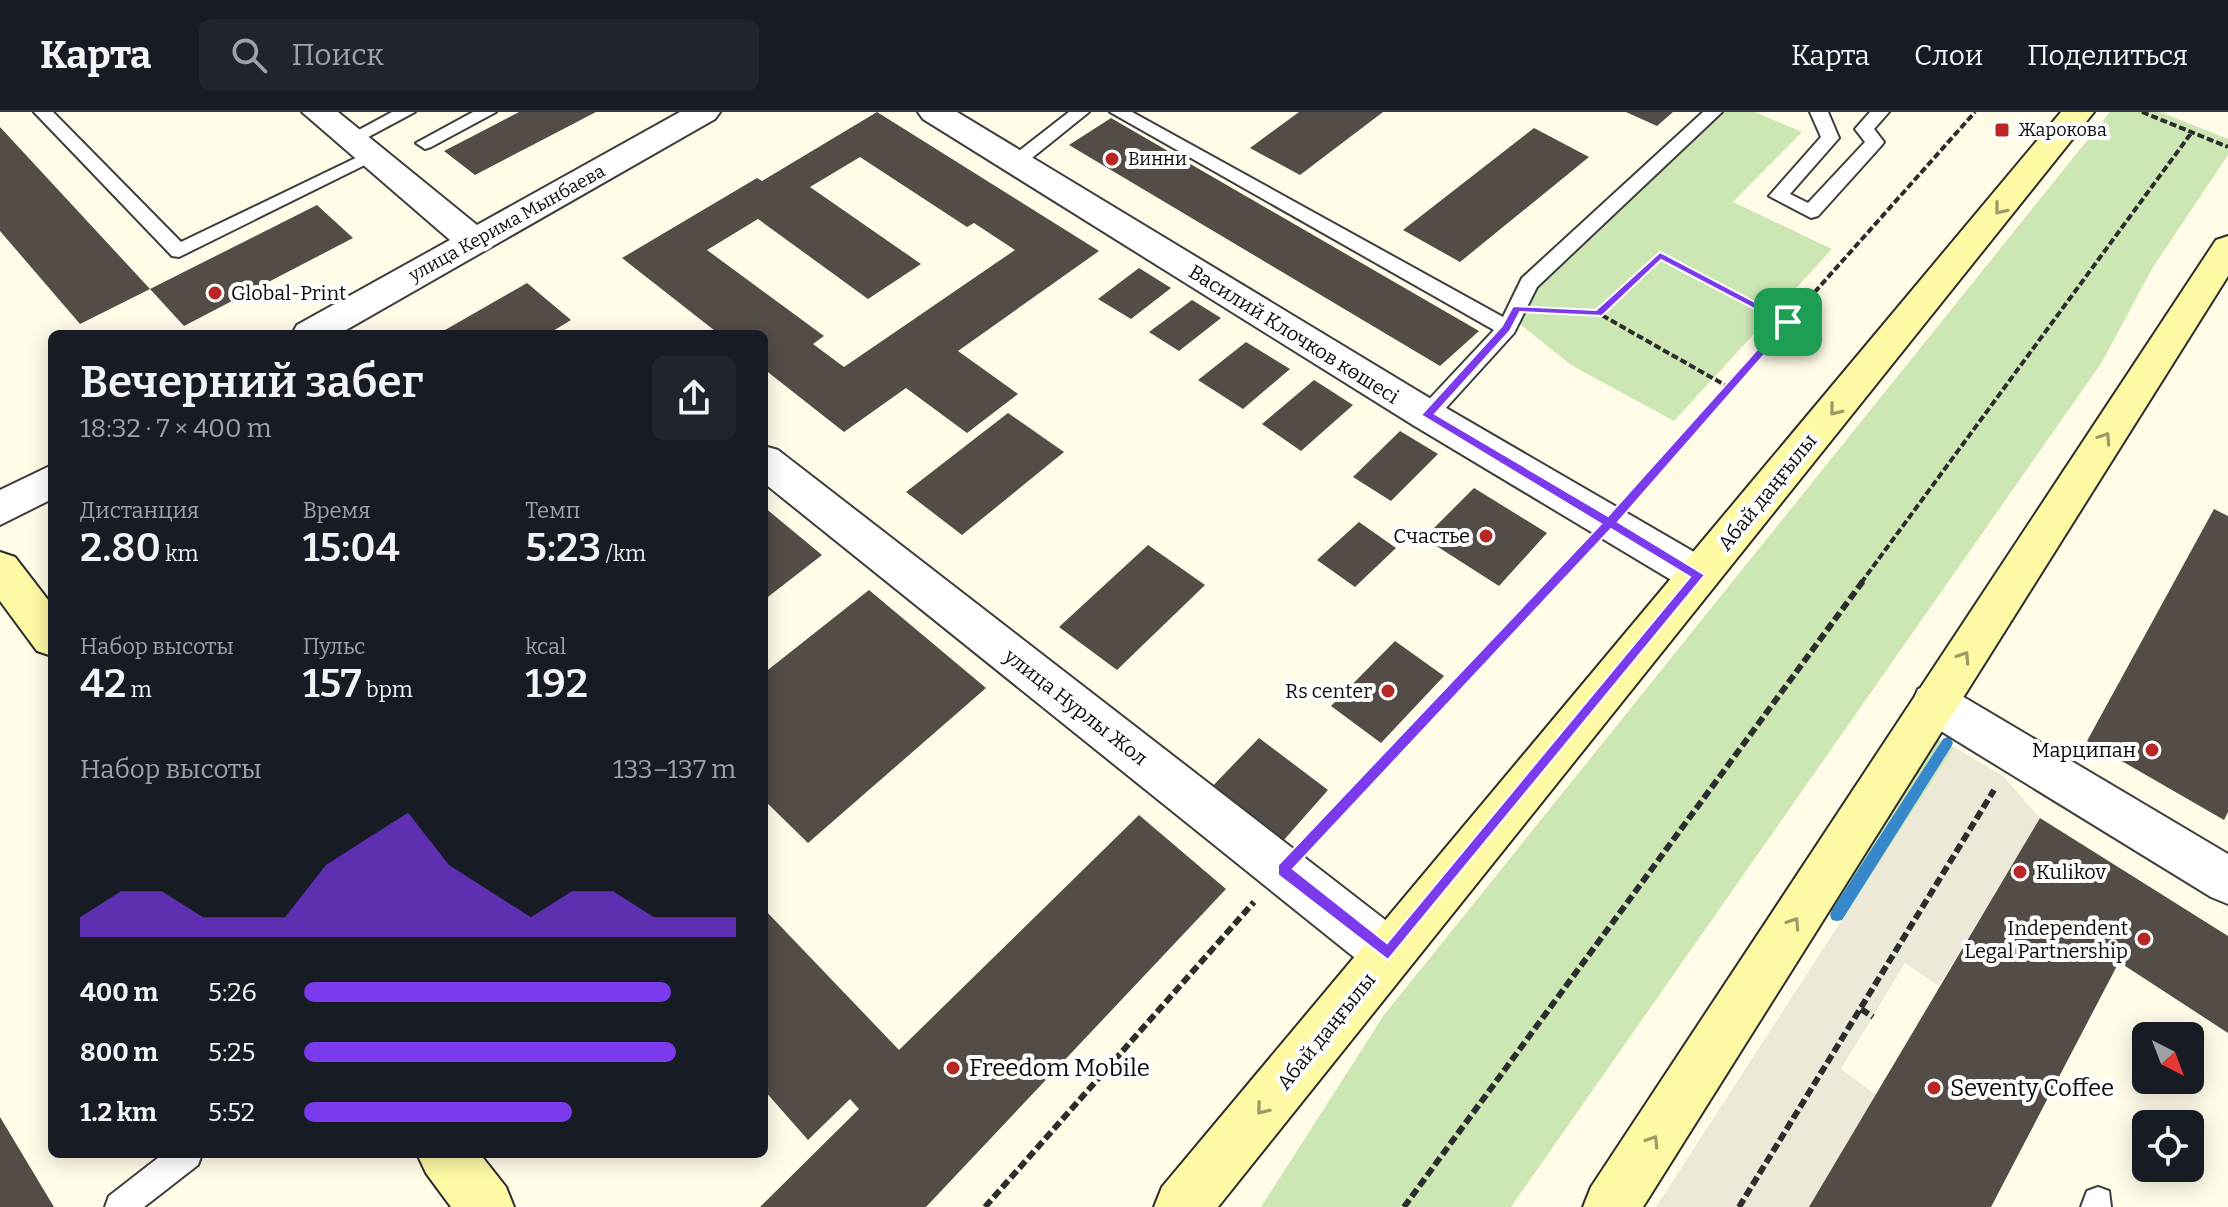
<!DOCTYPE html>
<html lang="ru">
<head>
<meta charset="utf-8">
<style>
  :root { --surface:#171b24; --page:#20242c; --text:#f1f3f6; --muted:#9ea1a6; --line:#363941; --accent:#7c3aed }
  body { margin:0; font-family:Bitter,serif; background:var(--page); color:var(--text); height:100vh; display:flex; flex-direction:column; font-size:30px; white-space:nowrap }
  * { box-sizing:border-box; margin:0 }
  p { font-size:26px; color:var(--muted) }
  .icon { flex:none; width:44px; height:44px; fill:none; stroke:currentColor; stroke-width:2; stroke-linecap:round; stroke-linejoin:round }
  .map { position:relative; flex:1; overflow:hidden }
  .sheet { position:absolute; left:48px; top:218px; width:720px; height:828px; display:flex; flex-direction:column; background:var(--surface); border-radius:12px; box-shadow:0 4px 20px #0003 }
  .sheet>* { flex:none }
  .needle { width:52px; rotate:138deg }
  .controls { position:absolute; left:2132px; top:910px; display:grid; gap:16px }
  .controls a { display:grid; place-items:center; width:72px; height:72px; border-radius:12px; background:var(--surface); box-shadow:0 4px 20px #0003; font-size:40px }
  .pin { position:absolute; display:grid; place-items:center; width:68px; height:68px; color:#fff; margin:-34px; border-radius:16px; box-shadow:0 4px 12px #0006 }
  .round { display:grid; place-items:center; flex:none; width:84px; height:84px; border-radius:12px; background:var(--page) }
  .summary { display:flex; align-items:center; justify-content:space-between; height:136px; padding:0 32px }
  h1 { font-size:44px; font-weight:600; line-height:60px }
  .stats { display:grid; grid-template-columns:repeat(3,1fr); gap:12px; height:136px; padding:8px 32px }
  .stats div { display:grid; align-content:center }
  .stats b { font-size:40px; font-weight:600 }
  .stats small { font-size:22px; font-weight:400 }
  .stats p { font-size:22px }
  .chart { height:224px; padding:16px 32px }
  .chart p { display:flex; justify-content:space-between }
  .chart svg { width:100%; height:144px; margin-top:8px; fill:var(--accent); opacity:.7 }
  ul { padding:0 32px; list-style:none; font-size:26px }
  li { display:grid; grid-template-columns:128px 96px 1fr; align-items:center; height:60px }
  li i { height:20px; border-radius:10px; background:var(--accent) }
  header { display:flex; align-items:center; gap:48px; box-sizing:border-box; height:112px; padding:0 40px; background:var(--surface); border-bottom:2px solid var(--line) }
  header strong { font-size:38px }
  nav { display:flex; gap:44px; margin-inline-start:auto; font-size:28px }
  .search { width:560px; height:72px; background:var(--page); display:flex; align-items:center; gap:20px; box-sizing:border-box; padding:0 28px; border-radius:12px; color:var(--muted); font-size:30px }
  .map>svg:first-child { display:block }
  .green { fill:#cce7b4 }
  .plaza { fill:#ede9d9 }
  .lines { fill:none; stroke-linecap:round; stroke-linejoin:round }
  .stream { fill:#3688cb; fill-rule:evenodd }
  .building { fill:#534c47; fill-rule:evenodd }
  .lane-casing { stroke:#3e3e3e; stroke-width:4 }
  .street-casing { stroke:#3e3e3e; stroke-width:4 }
  .secondary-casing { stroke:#2d2d2d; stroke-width:4 }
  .path-far1 { stroke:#2d2d2d; stroke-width:4; stroke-dasharray:7 3; stroke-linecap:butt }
  .path { stroke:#2d2d2d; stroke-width:6; stroke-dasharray:9 4; stroke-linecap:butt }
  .lane { fill:#fff; fill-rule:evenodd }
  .street { fill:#fff; fill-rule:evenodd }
  .secondary { fill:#fef9a4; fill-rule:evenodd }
  .oneway { stroke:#9d9a67 }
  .route { fill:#7c3aed; stroke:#fff; stroke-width:2; fill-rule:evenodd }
  .poi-dot { fill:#b82625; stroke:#fff; stroke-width:3 }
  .labels { text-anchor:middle; stroke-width:8; stroke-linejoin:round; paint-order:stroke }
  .far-poi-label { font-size:18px; fill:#0b0b0b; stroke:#fff; text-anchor:start }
  .far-street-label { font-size:18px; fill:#0b0b0b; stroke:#fff }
  .poi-label { font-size:20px; fill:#0b0b0b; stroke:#fff; text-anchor:end }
  .street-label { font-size:20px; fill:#0b0b0b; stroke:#fff }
  .near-poi-label { font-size:24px; fill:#0b0b0b; stroke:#fff; text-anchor:start }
</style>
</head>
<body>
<header>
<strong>Карта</strong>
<div class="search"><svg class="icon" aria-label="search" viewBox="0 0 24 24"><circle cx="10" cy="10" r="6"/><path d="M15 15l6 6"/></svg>Поиск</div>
<nav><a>Карта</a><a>Слои</a><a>Поделиться</a></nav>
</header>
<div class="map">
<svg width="2228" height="1095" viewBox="0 0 2228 1095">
  <rect width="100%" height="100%" fill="#fffce8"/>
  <path class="green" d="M1713,0h42l47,20 -69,70 99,47 -158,172 -103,-56 -51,-41 9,-41z
    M2110,0h50l68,27v16l-75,112 -51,95 -591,845h-250l123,-192z
    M1918,618l36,17 -108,171 -39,-15z"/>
  <path class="plaza" d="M1954,635l49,29 37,42 -101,168 -34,-23 -64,106 35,26 -67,112h-153z"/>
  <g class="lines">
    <path class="stream" d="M1947,625l4,2 2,4 -2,4 -109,173 -5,1 -5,-1 -2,-5 2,-5 111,-171z"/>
  </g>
  <path class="building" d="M519,0h77l-121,63 -31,-24z
    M877,0l222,139 -141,100 60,43 -51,39 -61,-45 -62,44 -80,-63v-35h-45l-97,-76 135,-80 5,3zM860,45l107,70 7,-4 41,27 -171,117 -31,-23 11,-8 -117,-86 51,-31 110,80 53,-35 -111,-77z
    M1299,0h84l-83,63 -50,-27z
    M1626,0h47l-16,14z
    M1111,6l368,213 -39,35 -371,-221z
    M0,15l150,162 -70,35 -80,-93z
    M1534,16l55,29 -129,105 -57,-32z
    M317,93l36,33 -169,88 -34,-37z
    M1139,156l32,20 -40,31 -33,-20z
    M527,171l44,37 -23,14h-110z
    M1192,188l29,18 -42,33 -30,-19z
    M1246,230l44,27 -47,40 -45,-29z
    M1314,268l39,25 -52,46 -39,-27z
    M1008,301l56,39 -102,83 -56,-43z
    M1400,319l38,23 -47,47 -38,-24z
    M1474,376l73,45 -48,53 -75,-48z
    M764,395l58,48 -58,45z
    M2214,397l14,7v296l-4,8 -137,-79z
    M1359,410l37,26 -41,39 -38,-27z
    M1148,433l57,40 -88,85 -58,-43z
    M869,478l117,98 -178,155 -44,-43v-127z
    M1395,529l49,35 -63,67 -50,-37z
    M1259,626l69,52 -53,60 -70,-56z
    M1139,703l87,74 -300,318h-166l99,-98 -9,-10 -42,41 -44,-50v-181l135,141z
    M2040,706l188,118v97l-109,-71 -128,245h-182z
    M0,1005l54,90h-54z"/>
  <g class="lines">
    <defs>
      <path id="lane" d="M34,0h19l128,130 185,-89 6,-2 9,6 -202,100 -7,-1z
        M392,0h23l-58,31h-12l-3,-4z
        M473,0h23l-65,35 -6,2 -9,-6z
        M1069,0h20l-67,54h-12v-8z
        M1110,0h22l371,205 19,-39 181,-166h19l-185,175 -23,46 -80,88h-14l-4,-6 4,-6 74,-79z
        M1810,0h18l11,26 -49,56 18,9 57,-61 -10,-13 15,-17h19l-15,17 10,13 -3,4 -63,70 -7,2 -42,-22 52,-59z
        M163,1042h39l-4,11 -54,42h-39l4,-11z
        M2098,1075l11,4 2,16h-30l6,-16z"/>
      <path id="street" d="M302,0h36l139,113 203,-113h40l-5,7 -376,215h-47l5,-9 153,-85z
        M918,0h39l484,293 272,158 6,12 -6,12 -15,5 -15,-5 -270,-162 -490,-306z
        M764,334l14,4 628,486 7,17 -7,17 -18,8 -18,-8 -606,-487z
        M52,353v34l-52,26v-35z
        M1934,572l16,5 278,165v50l-17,-7 -293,-180 -6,-14 6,-14z"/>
      <path id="secondary" d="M2061,0h33l-876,1095h-64l8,-20z
        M2228,124v40l-585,931h-60l8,-20 625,-947z
        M0,440l15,5 37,48v51l-15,-5 -37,-50z
        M417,1042h63l26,33 8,20h-63l-25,-34z"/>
    </defs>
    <use href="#lane" class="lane-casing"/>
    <use href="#street" class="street-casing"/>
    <use href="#secondary" class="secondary-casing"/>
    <path class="path-far1" d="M2142,0l86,35
      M1547,198l51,3
      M1730,276l-132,-75 62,-58 128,67
      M1635,382l340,-382
      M1553,471l29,-31
      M1861,471l331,-451"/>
    <path class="path" d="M1312,727l243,-258
      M1861,897l12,8
      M985,1095l269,-305
      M1404,1095l459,-626
      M1739,1095l255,-417"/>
    <use href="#lane" class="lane"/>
    <use href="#street" class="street"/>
    <use href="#secondary" class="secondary"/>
  </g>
  <defs><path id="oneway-chevron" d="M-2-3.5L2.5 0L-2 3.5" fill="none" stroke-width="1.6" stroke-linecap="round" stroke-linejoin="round" transform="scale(2)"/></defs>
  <g class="oneway">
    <use href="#oneway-chevron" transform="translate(2000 97) rotate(129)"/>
    <use href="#oneway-chevron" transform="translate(1835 298) rotate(129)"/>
    <use href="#oneway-chevron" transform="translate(2105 326) rotate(-57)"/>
    <use href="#oneway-chevron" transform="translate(1964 545) rotate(-57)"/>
    <use href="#oneway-chevron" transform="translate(1794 811) rotate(-57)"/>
    <use href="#oneway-chevron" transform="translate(1262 997) rotate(129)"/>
    <use href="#oneway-chevron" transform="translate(1653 1029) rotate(-57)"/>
  </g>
  <path class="route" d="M1660,140l133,70 -175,200 87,53 -317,385 -110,-85v-10l323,-341 -180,-109 81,-89 11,-20 83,4zM1661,148l120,63 -173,193 -173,-102 75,-83 10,-19 82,4zM1611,417l79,48 -303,366 -94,-74z"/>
  <g class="poi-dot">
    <rect x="1994" y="10" width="16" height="16" rx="4"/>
    <circle cx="1112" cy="47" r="8"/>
    <circle cx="215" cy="181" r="8"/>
    <circle cx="1486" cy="424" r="8"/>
    <circle cx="1388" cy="579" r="8"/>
    <circle cx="2152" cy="638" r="8"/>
    <circle cx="2020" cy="760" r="8"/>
    <circle cx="2144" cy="827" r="8"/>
    <circle cx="953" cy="956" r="8"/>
    <circle cx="1934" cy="976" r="8"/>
  </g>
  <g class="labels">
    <g class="far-poi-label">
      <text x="2018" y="24">Жарокова</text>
      <text x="1128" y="53">Винни</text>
    </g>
    <g class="far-street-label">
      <text transform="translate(507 111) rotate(-29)" y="6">улица Керима Мынбаева</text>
    </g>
    <g class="poi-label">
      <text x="231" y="188" text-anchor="start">Global-Print</text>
      <text x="1470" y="431">Счастье</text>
      <text x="1372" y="586">Rs center</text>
      <text x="2136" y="645">Марципан</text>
      <text x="2036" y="767" text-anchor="start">Kulikov</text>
      <text x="2128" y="823">Independent<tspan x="2128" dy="23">Legal Partnership</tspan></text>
    </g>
    <g class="street-label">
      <text transform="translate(1294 222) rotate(32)" y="7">Василий Клочков көшесі</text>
      <text transform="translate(1767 380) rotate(-51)" y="7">Абай даңғылы</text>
      <text transform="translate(1076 595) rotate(38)" y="7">улица Нурлы Жол</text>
      <text transform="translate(1326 919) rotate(-51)" y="7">Абай даңғылы</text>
    </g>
    <g class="near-poi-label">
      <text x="969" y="964">Freedom Mobile</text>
      <text x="1950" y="984">Seventy Coffee</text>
    </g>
  </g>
</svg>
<div class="controls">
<a><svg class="needle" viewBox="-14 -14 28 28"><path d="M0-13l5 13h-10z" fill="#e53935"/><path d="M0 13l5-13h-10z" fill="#9ea1a6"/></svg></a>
<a><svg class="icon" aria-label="locate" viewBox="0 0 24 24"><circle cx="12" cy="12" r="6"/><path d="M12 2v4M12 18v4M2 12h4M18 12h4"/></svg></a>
</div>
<div class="pin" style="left:1788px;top:210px;background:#1e9e55"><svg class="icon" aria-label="arrive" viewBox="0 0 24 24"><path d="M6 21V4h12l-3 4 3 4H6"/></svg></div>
<section class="sheet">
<div class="summary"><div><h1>Вечерний забег</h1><p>18:32 · 7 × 400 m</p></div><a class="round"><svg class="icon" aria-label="share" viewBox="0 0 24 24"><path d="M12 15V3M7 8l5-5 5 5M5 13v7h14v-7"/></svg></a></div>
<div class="stats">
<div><p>Дистанция</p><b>2.80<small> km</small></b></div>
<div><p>Время</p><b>15:04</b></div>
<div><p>Темп</p><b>5:23<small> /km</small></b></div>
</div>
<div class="stats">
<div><p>Набор высоты</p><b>42<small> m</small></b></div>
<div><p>Пульс</p><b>157<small> bpm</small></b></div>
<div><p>kcal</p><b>192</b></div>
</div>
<div class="chart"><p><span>Набор высоты</span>133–137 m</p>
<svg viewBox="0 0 160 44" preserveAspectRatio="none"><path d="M0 44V38L10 30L20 30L30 38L40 38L50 38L60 22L70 14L80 6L90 22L100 30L110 38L120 30L130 30L140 38L150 38L160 38V44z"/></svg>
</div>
<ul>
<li><b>400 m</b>5:26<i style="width:85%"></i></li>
<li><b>800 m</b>5:25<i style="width:86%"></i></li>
<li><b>1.2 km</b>5:52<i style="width:62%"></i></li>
</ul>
</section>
</div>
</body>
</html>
